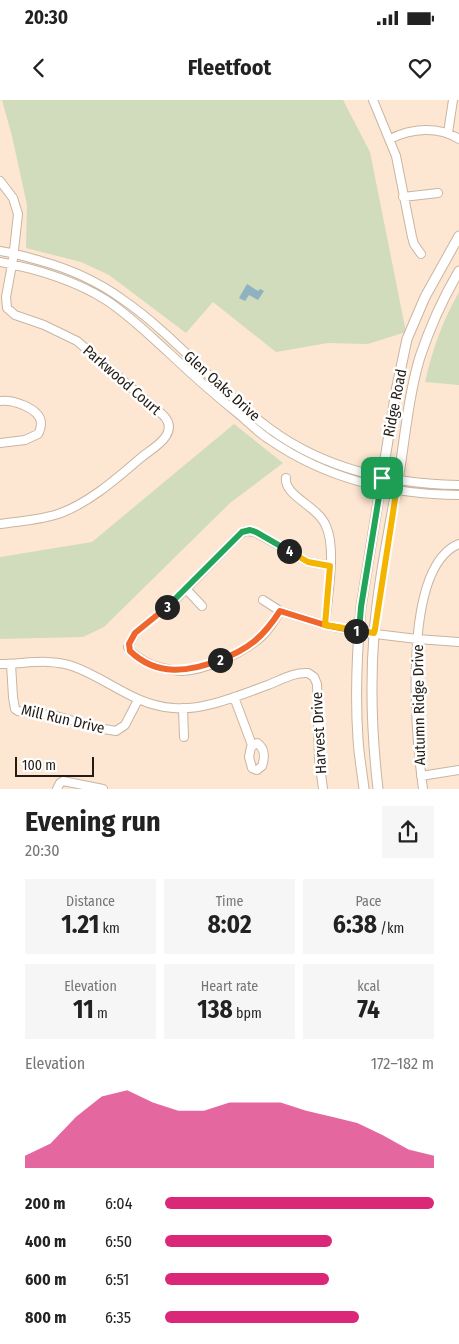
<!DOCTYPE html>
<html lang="en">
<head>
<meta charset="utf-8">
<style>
  :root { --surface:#fff; --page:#f6f6f6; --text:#222; --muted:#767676; --accent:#db2777 }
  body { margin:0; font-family:"Fira Sans Condensed",sans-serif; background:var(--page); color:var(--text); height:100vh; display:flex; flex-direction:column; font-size:19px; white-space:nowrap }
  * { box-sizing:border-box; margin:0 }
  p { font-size:16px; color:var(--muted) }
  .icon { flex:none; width:28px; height:28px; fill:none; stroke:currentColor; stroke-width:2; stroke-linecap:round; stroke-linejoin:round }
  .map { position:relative; height:689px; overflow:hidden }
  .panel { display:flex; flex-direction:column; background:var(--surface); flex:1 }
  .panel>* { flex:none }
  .scale { position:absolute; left:15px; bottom:12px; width:79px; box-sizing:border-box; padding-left:5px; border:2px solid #231b14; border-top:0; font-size:14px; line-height:18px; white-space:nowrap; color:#231b14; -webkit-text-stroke:4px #fff; paint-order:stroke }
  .pin { position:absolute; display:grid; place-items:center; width:42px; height:42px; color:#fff; margin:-21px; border-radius:10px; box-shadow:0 2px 8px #0006 }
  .km { position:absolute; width:25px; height:25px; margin:-12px; border-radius:50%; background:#222; color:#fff; font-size:14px; line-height:25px; text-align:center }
  .round { display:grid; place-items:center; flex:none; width:52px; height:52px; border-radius:0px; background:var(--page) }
  .overview { display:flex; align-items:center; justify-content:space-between; height:85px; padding:0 25px }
  h1 { font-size:28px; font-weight:700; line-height:38px }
  .metrics { display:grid; grid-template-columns:repeat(3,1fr); gap:8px; height:85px; padding:5px 25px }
  .metrics div { display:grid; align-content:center; border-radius:0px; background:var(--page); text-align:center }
  .metrics b { font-size:25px; font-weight:700 }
  .metrics small { font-size:14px; font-weight:400 }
  .metrics p { font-size:14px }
  .chart { height:140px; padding:10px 25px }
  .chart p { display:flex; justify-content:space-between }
  .chart svg { width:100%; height:90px; margin-top:5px; fill:var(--accent); opacity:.7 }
  ul { padding:0 25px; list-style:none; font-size:16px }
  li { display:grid; grid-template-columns:80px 60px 1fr; align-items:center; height:38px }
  li i { height:12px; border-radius:6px; background:var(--accent) }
  .status { display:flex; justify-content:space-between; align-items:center; height:35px; padding:0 25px; background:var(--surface); direction:ltr }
  .status svg { height:14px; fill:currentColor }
  header { display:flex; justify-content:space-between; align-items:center; height:65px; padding:0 25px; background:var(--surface); font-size:22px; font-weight:700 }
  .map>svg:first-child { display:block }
  .green { fill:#d0dcbb }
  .water { fill:#8eb2c2 }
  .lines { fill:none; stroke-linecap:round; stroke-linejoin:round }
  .minor-casing { stroke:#c9b5a1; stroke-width:10 }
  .major-casing { stroke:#c9b5a1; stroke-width:11 }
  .minor { stroke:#fff; stroke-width:8 }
  .major { stroke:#fff; stroke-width:9 }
  .split-1-casing { stroke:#fff; stroke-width:10 }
  .split-2-casing { stroke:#fff; stroke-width:10 }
  .split-3-casing { stroke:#fff; stroke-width:10 }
  .split-4-casing { stroke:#fff; stroke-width:10 }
  .split-5-casing { stroke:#fff; stroke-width:10 }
  .split-6-casing { stroke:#fff; stroke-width:10 }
  .split-1 { stroke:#22a559; stroke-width:6 }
  .split-2 { stroke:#f0652b; stroke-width:6 }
  .split-3 { stroke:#f0652b; stroke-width:6 }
  .split-4 { stroke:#22a559; stroke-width:6 }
  .split-5 { stroke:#f5b400; stroke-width:6 }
  .split-6 { stroke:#f5b400; stroke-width:6 }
  .labels { text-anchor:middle; stroke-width:5; stroke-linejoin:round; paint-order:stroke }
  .street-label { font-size:15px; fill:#231b14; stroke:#fff }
</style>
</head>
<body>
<div class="status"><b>20:30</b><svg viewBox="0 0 49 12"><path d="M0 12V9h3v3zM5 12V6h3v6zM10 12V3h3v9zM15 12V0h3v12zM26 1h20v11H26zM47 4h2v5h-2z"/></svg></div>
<header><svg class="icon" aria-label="back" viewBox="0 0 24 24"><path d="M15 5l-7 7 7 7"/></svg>Fleetfoot<svg class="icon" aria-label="heart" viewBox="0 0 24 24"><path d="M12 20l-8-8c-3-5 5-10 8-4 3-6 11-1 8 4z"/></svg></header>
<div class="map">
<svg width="459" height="689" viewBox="0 0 459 689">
  <rect width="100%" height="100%" fill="#fde7d3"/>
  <path class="green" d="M2,0h341l27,52 36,180 -38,12 -40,-1 -52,9 -63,-50 -27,31 -77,-58 -28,-13 -55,-14 1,-43 -15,-69z
    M459,192v93l-34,-3c8,-34 17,-60 34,-90z
    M234,324l49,39 -53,40 -126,124 -21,10 -83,2v-82l92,-15z"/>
  <path class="water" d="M247,184l11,7 2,-2 4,2 -6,9 -9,-5 -4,6 -6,-3z"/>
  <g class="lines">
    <defs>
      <path id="minor" d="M373,0l23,56 16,81 2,7 7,10
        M448,33l5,-33
        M390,39c22,-11 48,-13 69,0
        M0,81l13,17 5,16 -5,45 -7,38 1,11 8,7 29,10 33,16 86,74c6,6 8,13 3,21 -5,8 -15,14 -23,20 -25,21 -51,45 -82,57 -19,7 -41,8 -61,11
        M403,97l35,-4
        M0,151c14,2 27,6 41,10 29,8 56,20 81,38 51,35 91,85 139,123 56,45 127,62 198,63
        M0,162c37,7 74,18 106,38 23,15 41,33 61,51 24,23 48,44 74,65 9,8 18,17 29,24 55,38 122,55 189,55
        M0,301c12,-2 39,7 41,21 0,4 -1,9 -3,12l-13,6 -25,3
        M286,378c-2,18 32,28 40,48 11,24 1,73 -1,99
        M186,489l16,17
        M263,500l17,11 45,14 34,7 58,7 42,3
        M280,511c-5,9 -11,18 -18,25 -17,16 -56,34 -80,35 -10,0 -20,-3 -30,-6 -9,-4 -19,-9 -24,-18l7,-14 40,-33 65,-66 6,-3 9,1 53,30 22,4
        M0,564c24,0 49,-6 72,2 35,12 61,39 101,42 30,3 67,-13 95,-23 13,-5 26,-13 40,-12l6,4 3,7 2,74 4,31
        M11,564l2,33 2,12 3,2 38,5 42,12 18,3 9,-6 13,-25
        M234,597l18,48
        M183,608l1,29
        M257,643c8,5 8,15 5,23l-5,4 -5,-2 -3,-11 2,-10z
        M421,676l38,-6
        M57,689l3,-6 3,-2 40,8
        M423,689c-7,-52 -23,-221 36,-245"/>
      <path id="major" d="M364,689c-2,-17 -5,-33 -6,-50 -3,-44 -1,-89 3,-132l35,-216 11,-52 18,-42 34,-61
        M378,689c-6,-52 -8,-103 -4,-155 4,-51 15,-103 24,-154 7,-41 10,-83 22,-123 10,-30 23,-59 39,-86"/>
    </defs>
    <use href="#minor" class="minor-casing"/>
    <use href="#major" class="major-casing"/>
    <use href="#minor" class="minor"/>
    <use href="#major" class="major"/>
  </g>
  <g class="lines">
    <defs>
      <path id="split-1" d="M356,531l3,1 2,-25 21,-129"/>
      <path id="split-2" d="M220,560c29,-11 43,-23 60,-49l45,14 31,6"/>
      <path id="split-3" d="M167,507l-32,26 -6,11 1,7c27,26 59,21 90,9"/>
      <path id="split-4" d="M167,507l75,-75 8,-2 6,2 33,19"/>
      <path id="split-5" d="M289,451l19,11 22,4 -5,59 49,8 1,-4"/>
      <path id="split-6" d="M375,529l23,-149 -16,-2"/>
    </defs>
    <use href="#split-1" class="split-1-casing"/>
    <use href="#split-2" class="split-2-casing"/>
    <use href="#split-3" class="split-3-casing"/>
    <use href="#split-4" class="split-4-casing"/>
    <use href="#split-5" class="split-5-casing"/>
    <use href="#split-6" class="split-6-casing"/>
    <use href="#split-1" class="split-1"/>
    <use href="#split-2" class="split-2"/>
    <use href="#split-3" class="split-3"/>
    <use href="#split-4" class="split-4"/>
    <use href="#split-5" class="split-5"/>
    <use href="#split-6" class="split-6"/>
  </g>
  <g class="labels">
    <g class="street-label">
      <text transform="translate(122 280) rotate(41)" y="5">Parkwood Court</text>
      <text transform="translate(222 286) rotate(42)" y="5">Glen Oaks Drive</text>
      <text transform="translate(395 303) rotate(-79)" y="5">Ridge Road</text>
      <text transform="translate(419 605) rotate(-91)" y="5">Autumn Ridge Drive</text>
      <text transform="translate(63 619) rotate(13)" y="5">Mill Run Drive</text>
      <text transform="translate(319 633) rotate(-93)" y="5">Harvest Drive</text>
    </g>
  </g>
</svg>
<div class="scale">100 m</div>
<div class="pin" style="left:382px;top:378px;background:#1e9e55"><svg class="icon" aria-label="arrive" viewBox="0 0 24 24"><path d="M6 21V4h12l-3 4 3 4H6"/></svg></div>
<b class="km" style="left:356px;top:531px">1</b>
<b class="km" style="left:220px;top:560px">2</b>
<b class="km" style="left:167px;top:507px">3</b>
<b class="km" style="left:289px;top:451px">4</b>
</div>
<section class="panel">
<div class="overview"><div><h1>Evening run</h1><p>20:30</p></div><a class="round"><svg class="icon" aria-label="share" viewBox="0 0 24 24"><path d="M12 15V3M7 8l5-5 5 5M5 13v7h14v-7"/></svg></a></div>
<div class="metrics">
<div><p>Distance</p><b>1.21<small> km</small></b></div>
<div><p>Time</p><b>8:02</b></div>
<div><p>Pace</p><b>6:38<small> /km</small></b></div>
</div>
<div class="metrics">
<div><p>Elevation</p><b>11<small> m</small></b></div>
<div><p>Heart rate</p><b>138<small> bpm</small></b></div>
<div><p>kcal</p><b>74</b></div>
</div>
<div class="chart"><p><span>Elevation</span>172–182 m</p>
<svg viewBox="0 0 160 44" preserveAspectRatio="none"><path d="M0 44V38L10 32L20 19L30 9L40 6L50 12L60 16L70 16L80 12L90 12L100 12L110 16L120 19L130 22L140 28L150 35L160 38V44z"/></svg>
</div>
<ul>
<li><b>200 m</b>6:04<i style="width:100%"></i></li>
<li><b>400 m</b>6:50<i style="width:62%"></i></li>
<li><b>600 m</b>6:51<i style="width:61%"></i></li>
<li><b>800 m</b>6:35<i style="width:72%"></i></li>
</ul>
</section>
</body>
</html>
